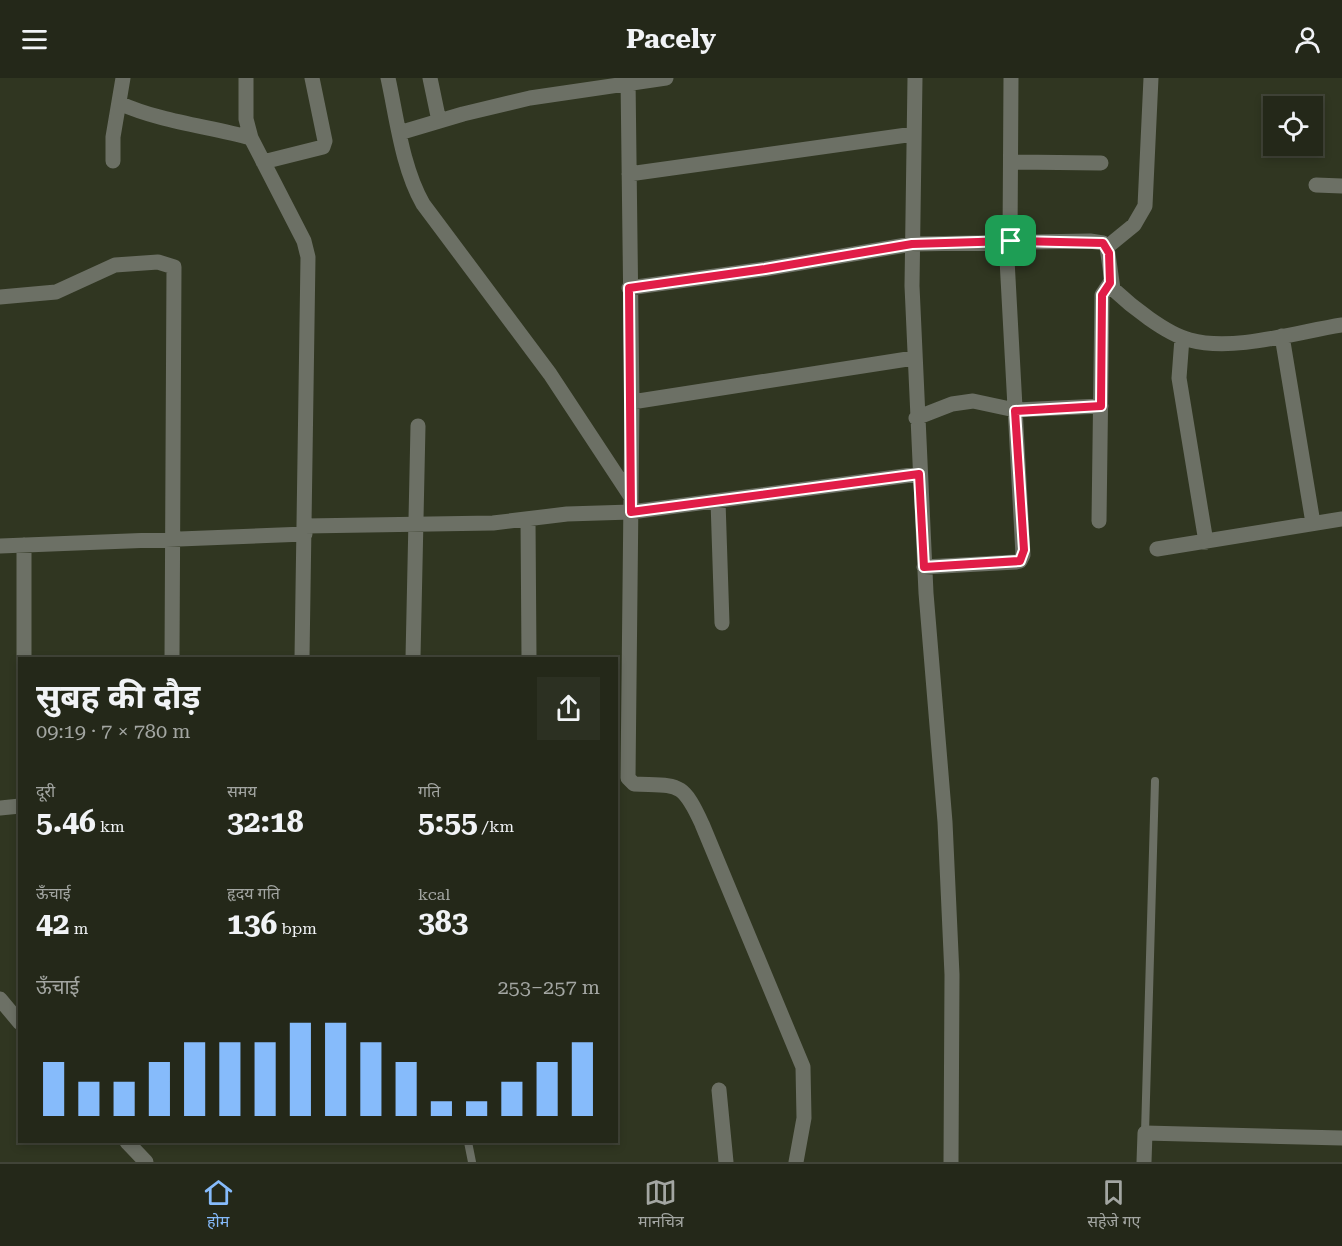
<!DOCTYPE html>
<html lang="hi">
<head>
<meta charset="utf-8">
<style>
  :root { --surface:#242819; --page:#2c3022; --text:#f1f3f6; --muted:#a3a6a2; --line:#414438; --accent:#86bbfb }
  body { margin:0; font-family:"Roboto Serif","Noto Sans Devanagari",serif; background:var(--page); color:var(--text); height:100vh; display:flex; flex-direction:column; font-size:22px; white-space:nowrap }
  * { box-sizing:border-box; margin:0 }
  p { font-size:20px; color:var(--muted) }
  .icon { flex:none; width:33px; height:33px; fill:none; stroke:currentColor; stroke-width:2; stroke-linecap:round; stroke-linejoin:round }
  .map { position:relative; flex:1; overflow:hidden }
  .details { position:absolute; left:18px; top:579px; width:600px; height:486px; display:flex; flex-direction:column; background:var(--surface); border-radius:0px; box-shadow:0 3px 9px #0003,0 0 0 2px var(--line) }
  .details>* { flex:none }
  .controls { position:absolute; left:1263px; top:18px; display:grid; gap:12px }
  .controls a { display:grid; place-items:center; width:60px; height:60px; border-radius:0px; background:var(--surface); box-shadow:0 3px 9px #0003,0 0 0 2px var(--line); font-size:30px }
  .pin { position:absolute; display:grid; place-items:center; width:51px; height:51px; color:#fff; margin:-26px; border-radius:12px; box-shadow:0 3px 9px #0006 }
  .round { display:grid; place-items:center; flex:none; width:63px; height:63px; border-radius:0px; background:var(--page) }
  .summary { display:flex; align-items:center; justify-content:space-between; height:102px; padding:0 18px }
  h1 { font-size:33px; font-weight:700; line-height:45px }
  .metrics { display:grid; grid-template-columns:repeat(3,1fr); gap:9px; height:102px; padding:6px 18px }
  .metrics div { display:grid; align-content:center }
  .metrics b { font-size:30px; font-weight:700 }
  .metrics small { font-size:16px; font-weight:400 }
  .metrics p { font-size:16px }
  .chart { height:168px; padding:12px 18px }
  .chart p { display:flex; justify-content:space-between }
  .chart svg { width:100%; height:108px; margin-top:6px; stroke:var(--accent); stroke-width:6 }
  header { display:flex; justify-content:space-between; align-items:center; height:78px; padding:0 18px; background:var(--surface); font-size:27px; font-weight:700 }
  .tabs { display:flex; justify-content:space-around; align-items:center; height:84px; border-top:2px solid var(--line); background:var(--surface); font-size:16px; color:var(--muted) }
  .tabs a { display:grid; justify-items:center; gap:3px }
  .tabs .selected { color:var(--accent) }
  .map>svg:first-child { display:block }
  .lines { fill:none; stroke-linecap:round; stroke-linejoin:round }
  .service { stroke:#6c7065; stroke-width:8 }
  .minor { stroke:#6c7065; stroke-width:15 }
  .route-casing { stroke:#fff; stroke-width:12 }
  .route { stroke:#e11d48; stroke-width:8 }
</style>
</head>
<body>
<header><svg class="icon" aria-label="menu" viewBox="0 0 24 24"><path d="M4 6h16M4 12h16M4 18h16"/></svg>Pacely<svg class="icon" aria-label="person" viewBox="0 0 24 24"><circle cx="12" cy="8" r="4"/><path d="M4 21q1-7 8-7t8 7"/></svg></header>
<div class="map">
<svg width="1342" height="1084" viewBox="0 0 1342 1084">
  <rect width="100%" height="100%" fill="#303621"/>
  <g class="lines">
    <path class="service" d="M1145,1055l10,-352
      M468,1064l4,20"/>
    <path class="minor" d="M246,0v41l5,19 53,103 4,16 -6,401
      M388,0c9,41 14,89 35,126l127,170 81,123
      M430,0l9,43
      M628,0l4,324 -4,376 6,6c44,2 48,-4 68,40l101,243 1,51 -8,44
      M915,0l-3,208 14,307 19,229 7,153 -1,187
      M119,25c42,19 88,23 132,35
      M399,55l64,-19 67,-16 136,-20
      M113,83v-24l10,-59
      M263,84l60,-15 2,-6 -13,-63
      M1011,84l90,1
      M629,96l285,-40
      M1316,107l26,1
      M1010,163l1,-163
      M1107,169l27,-22 11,-19 6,-128
      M629,210l136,-19 147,-25 178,-3 13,2 4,4 6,42c18,17 53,45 77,51 44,12 107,-8 152,-15
      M0,219l56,-5 59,-27 43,-3 16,5 -2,391
      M1282,258l31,187
      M1182,260l-3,40 27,164
      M632,324l282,-44
      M916,340l36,-14 21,-3 42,9 86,-4
      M718,423l4,122
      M528,441l1,139
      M1099,443l3,-226 8,-12
      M305,448l188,-3 74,-9 64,-2 288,-38
      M0,468l305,-12
      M1157,471l185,-30
      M924,489l92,-5 4,-1 3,-6 -17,-314
      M24,580v-113
      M413,580l5,-232
      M0,730l20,-2
      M0,921l20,24
      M719,1012l7,72
      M127,1064l19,20
      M1144,1084l1,-29 197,5"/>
  </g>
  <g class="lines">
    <defs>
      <path id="route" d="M1011,163l92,2 6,10 1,30 -8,12 -1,111 -86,5 9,139 -4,11 -96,6 -5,-93 -288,38 -2,-224 136,-19 147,-25z"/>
    </defs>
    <use href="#route" class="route-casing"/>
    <use href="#route" class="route"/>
  </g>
</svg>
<div class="controls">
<a><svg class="icon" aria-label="locate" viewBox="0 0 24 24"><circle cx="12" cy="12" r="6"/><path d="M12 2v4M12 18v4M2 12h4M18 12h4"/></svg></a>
</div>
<div class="pin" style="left:1011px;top:163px;background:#1e9e55"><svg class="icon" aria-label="arrive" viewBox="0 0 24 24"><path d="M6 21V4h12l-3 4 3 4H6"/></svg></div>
<section class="details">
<div class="summary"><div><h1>सुबह की दौड़</h1><p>09:19 · 7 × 780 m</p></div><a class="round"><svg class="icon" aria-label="share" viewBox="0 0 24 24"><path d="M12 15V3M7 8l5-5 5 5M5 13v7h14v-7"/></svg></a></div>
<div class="metrics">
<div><p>दूरी</p><b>5.46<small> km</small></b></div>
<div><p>समय</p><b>32:18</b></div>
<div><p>गति</p><b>5:55<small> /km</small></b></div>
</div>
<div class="metrics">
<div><p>ऊँचाई</p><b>42<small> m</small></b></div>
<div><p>हृदय गति</p><b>136<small> bpm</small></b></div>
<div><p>kcal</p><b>383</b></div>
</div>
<div class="chart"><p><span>ऊँचाई</span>253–257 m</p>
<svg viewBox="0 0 160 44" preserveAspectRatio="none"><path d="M5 44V22M15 44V30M25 44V30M35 44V22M45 44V14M55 44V14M65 44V14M75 44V6M85 44V6M95 44V14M105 44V22M115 44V38M125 44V38M135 44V30M145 44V22M155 44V14"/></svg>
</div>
</section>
</div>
<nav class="tabs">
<a class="selected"><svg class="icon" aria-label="home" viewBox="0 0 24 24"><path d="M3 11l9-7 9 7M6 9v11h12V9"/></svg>होम</a>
<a><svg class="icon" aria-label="map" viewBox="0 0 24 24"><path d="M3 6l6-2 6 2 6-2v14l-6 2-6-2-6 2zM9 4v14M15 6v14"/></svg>मानचित्र</a>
<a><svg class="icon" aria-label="saved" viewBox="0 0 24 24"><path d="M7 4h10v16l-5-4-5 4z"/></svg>सहेजे गए</a>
</nav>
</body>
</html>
